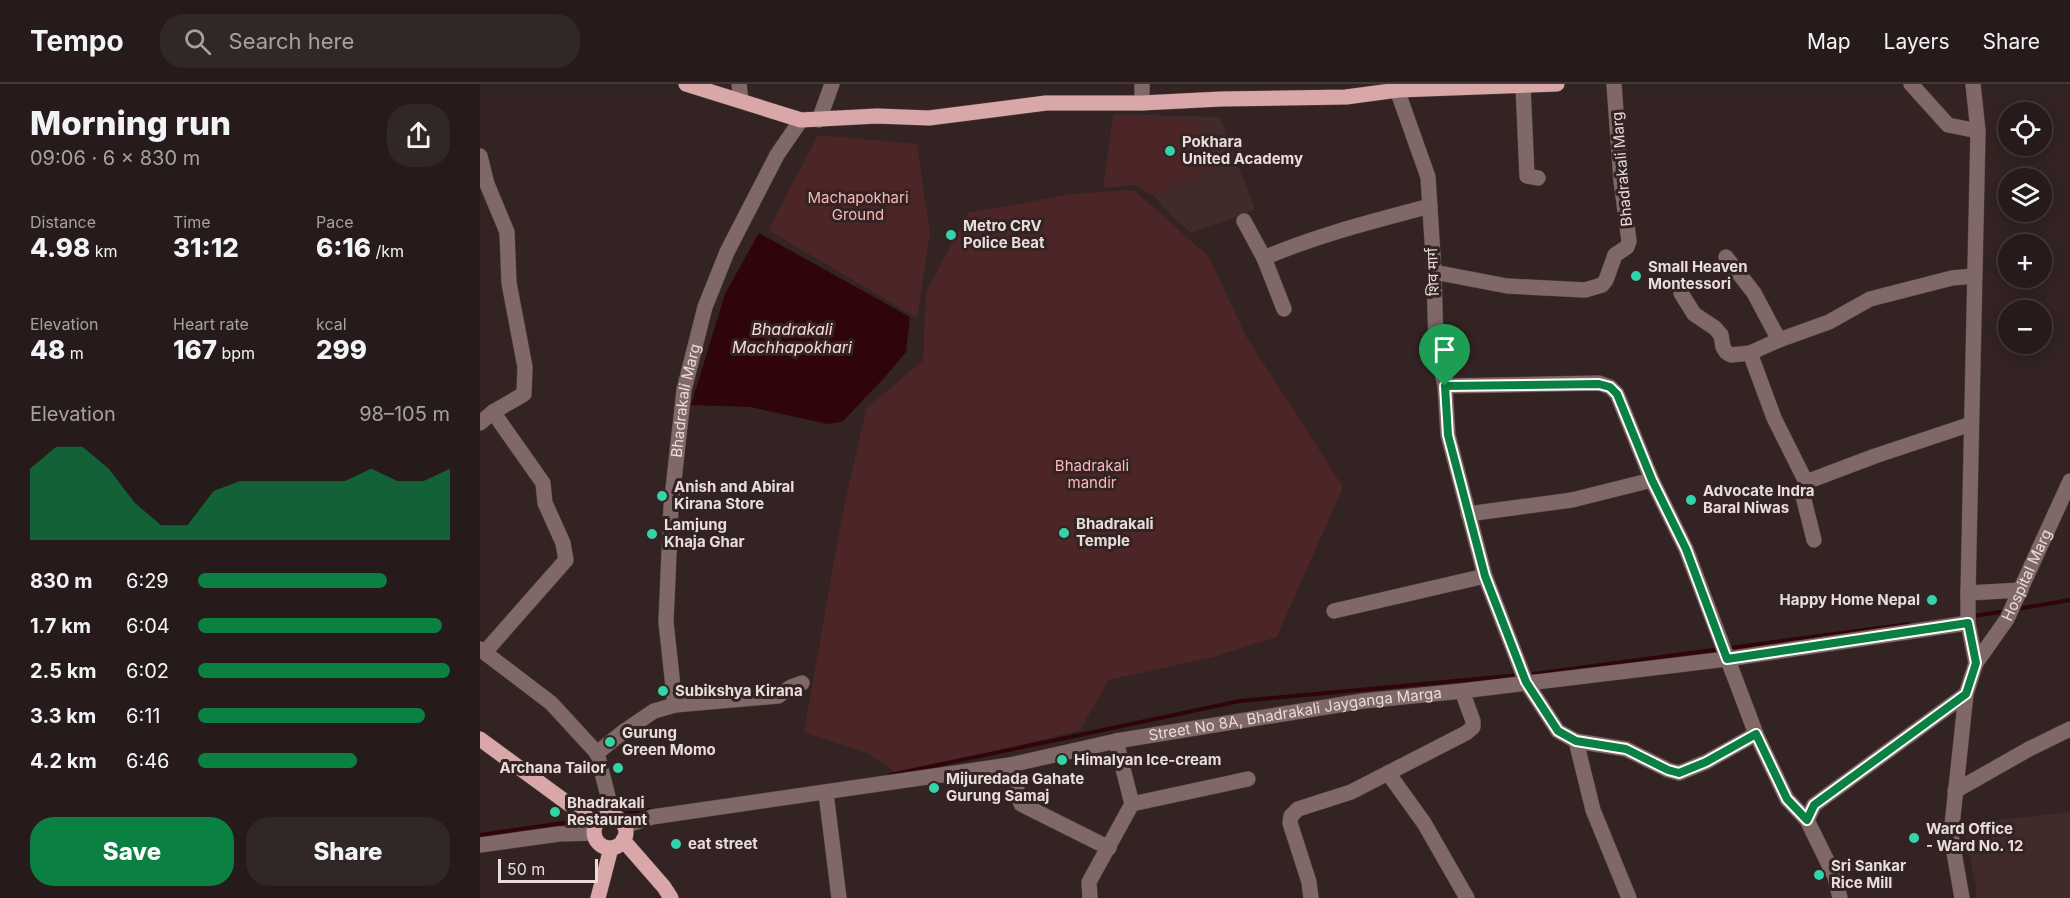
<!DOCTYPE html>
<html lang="en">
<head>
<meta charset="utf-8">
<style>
  :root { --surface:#261a1a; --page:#322727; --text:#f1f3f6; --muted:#a4a1a2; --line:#423839; --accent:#0b8043 }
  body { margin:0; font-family:Inter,"Noto Sans Devanagari",sans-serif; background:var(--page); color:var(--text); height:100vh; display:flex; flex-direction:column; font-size:22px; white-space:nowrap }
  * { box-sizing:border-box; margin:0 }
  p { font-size:20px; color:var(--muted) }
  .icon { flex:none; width:33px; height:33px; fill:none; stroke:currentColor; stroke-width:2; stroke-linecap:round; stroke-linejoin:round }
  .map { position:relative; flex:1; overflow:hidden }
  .details { display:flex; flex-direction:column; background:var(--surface); width:480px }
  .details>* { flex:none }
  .tools { position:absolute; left:1518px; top:18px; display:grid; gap:12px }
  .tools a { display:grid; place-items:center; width:54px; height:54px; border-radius:50%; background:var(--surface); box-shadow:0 3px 15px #0003,0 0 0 2px var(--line); font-size:30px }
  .scale { position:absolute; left:18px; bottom:15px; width:100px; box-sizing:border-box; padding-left:6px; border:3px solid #e8dddc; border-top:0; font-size:16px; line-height:21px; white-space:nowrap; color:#e8dddc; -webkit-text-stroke:4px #332323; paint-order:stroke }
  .pin { position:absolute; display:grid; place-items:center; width:51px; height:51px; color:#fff; margin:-62px -26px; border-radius:50% 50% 50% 0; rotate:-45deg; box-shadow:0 0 6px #0007 }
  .pin .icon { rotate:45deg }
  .round { display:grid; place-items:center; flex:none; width:63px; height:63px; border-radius:24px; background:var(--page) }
  .overview { display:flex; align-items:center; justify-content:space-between; height:102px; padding:0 30px }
  h1 { font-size:33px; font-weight:800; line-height:45px }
  .stats { display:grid; grid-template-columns:repeat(3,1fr); gap:9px; height:102px; padding:6px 30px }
  .stats div { display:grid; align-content:center }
  .stats b { font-size:26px; font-weight:800 }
  .stats small { font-size:16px; font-weight:400 }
  .stats p { font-size:16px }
  .chart { height:168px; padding:12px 30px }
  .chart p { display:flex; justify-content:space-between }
  .chart svg { width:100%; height:108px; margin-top:6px; fill:var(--accent); opacity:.7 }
  .primary-button { display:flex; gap:12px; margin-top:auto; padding:12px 30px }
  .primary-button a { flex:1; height:69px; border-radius:24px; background:var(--accent); color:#fff; font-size:24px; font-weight:800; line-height:69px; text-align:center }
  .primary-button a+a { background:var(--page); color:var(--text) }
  ul { padding:0 30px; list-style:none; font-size:20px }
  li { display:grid; grid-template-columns:96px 72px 1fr; align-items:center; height:45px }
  li i { height:15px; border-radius:8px; background:var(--accent) }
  header { display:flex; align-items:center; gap:36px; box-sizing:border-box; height:84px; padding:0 30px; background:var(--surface); border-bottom:2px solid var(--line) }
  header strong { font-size:28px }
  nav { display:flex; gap:33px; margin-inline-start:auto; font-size:21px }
  .search { width:420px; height:54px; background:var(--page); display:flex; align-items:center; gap:15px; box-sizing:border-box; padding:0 21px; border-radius:24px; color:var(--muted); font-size:22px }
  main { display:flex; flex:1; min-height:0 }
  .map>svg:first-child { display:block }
  .built { fill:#412a2a }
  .green { fill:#4c2526 }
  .water { fill:#300509 }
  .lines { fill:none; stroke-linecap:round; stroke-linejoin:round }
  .stream { stroke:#300509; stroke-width:4 }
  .minor-casing { stroke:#504141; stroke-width:16 }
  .major-casing { stroke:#504141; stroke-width:16 }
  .minor { stroke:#806867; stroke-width:15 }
  .major { stroke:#d9a7a7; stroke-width:15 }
  .route-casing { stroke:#fff; stroke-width:12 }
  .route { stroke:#0b8043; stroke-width:8 }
  .poi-dot { fill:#33d4a8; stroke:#332323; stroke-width:2 }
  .labels { text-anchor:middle; stroke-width:6; stroke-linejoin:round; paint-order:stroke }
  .poi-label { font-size:15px; font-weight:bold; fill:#e8dddc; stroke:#332323; text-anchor:start }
  .street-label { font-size:15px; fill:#e8dddc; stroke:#332323 }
  .park-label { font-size:15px; fill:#fcb8b7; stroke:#332323 }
  .water-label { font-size:16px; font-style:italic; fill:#fbd8d7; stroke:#332323 }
</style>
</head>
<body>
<header>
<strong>Tempo</strong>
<div class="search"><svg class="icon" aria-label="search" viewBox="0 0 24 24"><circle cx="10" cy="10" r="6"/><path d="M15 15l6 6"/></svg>Search here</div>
<nav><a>Map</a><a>Layers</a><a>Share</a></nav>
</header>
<main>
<section class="details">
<div class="overview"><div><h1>Morning run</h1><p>09:06 · 6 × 830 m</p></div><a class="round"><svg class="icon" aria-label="share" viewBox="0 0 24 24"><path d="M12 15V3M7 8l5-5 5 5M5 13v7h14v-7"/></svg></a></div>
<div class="stats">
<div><p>Distance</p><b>4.98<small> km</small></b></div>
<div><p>Time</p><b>31:12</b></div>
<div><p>Pace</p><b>6:16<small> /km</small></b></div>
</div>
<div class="stats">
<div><p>Elevation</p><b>48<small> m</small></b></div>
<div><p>Heart rate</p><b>167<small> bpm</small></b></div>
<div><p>kcal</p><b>299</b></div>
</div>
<div class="chart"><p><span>Elevation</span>98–105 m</p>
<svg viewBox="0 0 160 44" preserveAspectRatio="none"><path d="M0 44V15L10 6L20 6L30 15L40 29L50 38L60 38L70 24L80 20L90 20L100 20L110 20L120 20L130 15L140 20L150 20L160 15V44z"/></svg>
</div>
<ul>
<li><b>830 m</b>6:29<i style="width:75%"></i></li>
<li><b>1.7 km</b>6:04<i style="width:97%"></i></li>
<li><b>2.5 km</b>6:02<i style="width:100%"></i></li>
<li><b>3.3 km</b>6:11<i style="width:90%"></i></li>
<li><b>4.2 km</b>6:46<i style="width:63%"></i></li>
</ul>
<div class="primary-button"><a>Save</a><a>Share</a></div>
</section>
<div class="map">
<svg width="1590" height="814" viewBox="0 0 1590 814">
  <rect width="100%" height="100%" fill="#332323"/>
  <path class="built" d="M633,30l107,3 35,93 -64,23 -19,-17 -18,-20 -20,-11 -31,3z
    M1590,728v86h-94v-12l-13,-62z"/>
  <path class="green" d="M634,31l80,7 17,47 -57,25 -20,-10 -30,4z
    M338,51l99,9 13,90 -13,84 -149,-88z
    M654,106l75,67 37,79 97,151 -66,150 -64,20 -104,23 -29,50 -179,46 -34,-23 -63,-21 38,-216 24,-107 57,-49 3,-68 42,-79 103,-19z"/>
  <path class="water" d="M279,149l151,84 -4,35 -21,25 -43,45 -15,2 -76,-17 -60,-2 34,-111z"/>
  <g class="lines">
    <path class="stream" d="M1537,525l53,-9
      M1493,532l34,-5
      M1249,564l180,-24
      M1046,591l195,-26
      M410,691l350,-74 279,-26
      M137,731l34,-5
      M0,751l103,-15"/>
    <defs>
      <g id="minor">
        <path d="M259,0l2,16"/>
        <path d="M662,0v19"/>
        <path d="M915,0l33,93 6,95 2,74 9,40 3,49 37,141 41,106 32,49 18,10 50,8 42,21 11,3 27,-11 50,-28"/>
        <path d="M1431,0l37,41 30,6"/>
        <path d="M1043,2l4,90 11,2"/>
        <path d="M339,36l13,-36"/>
        <path d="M0,72l7,28 20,48 2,51 16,84 -1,27 -31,18 -13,11"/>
        <path d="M764,137l20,37c53,-23 110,-37 166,-52"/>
        <path d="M1246,173l28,36 25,47"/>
        <path d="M784,174l20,51"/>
        <path d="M954,188l73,14 78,4 17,-5 4,-5 9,-25 12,-8 2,-6 -8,-60 -7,-97"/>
        <path d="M1201,209l13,21 21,14 6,7 2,12 3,5 5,3 19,-2 29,-13 50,-18 41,-23 82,-21 22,-2"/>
        <path d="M1270,269l24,65 32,64"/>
        <path d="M965,302l154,-3 11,4 7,7 35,86 34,69 70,185 31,65 20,21 28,57 5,21"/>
        <path d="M988,430l104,-14 80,-20"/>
        <path d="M1334,456l-12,-48 4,-10 69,-26 96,-32"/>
        <path d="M1488,509l53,-3"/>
        <path d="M854,527l151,-35"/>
        <path d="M0,565l71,54 46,50 16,63"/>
        <path d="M5,568l81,-92 -3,-17 -18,-40 -2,-20 -50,-71"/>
        <path id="s1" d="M1496,579l31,-44 63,-138"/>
        <path id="s2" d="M195,621l-9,-83 5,-115 13,-117 21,-83 22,-55 50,-97 24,-35"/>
        <path d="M1096,657l17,69 36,88"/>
        <path d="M117,669l26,-21 31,-21 21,-6 103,-9 13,-9 11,-4"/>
        <path d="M530,681l11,39 88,44"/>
        <path d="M908,689l36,50 43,75"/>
        <path d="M1475,707l74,-42 41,-20"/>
        <path d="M346,709l13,105"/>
        <path d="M652,720l116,-25"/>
        <path d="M1327,736l7,-15 152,-111"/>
        <path id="s3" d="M144,742l28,-9 358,-52 106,-24 247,-40 99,-10 265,-32 241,-36"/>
        <path d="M0,761l79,-11 35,-1"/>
        <path d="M610,814l-1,-16 43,-78 -16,-63"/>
        <path d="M831,814l-2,-16 -19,-59 1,-7 7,-7 53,-17 115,-59 7,-6v-6l-11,-30"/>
        <path d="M1482,814l-11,-63 15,-141 10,-31 -8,-40v-30l10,-462 -5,-47"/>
      </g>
      <path id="major" d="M206,0l115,36 76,-4 52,2 117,-15h96l79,-4 125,-2 52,-7 159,-6
        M0,655l116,85
        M114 748a16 16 0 1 1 32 0a16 16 0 1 1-32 0Z
        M143,756l41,47 7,11
        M118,814l13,-50"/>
    </defs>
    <use href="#minor" class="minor-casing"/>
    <use href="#major" class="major-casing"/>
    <use href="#minor" class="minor"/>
    <use href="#major" class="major"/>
  </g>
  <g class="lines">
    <defs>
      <path id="route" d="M1119,300l11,3 7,7 35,86 34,69 41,110 241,-36 8,40 -10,31 -152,111 -7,15 -20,-21 -31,-65 -50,28 -27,11 -11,-3 -42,-21 -50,-8 -18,-10 -32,-49 -41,-106 -37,-141 -3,-49z"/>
    </defs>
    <use href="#route" class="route-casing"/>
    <use href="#route" class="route"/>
  </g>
  <g class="poi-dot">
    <circle cx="690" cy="67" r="6"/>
    <circle cx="471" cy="151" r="6"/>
    <circle cx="1156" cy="192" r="6"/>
    <circle cx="182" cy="412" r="6"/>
    <circle cx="1211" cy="416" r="6"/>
    <circle cx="584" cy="449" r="6"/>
    <circle cx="172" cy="450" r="6"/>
    <circle cx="1452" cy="516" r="6"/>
    <circle cx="183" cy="607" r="6"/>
    <circle cx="130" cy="658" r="6"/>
    <circle cx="582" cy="676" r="6"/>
    <circle cx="138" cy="684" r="6"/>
    <circle cx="454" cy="704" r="6"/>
    <circle cx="75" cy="728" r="6"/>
    <circle cx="1434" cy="754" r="6"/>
    <circle cx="196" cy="760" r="6"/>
    <circle cx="1339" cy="791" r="6"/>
  </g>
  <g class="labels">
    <g class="poi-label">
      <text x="702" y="63">Pokhara<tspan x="702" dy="17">United Academy</tspan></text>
      <text x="483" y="147">Metro CRV<tspan x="483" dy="17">Police Beat</tspan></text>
      <text x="1168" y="188">Small Heaven<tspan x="1168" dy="17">Montessori</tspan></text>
      <text x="194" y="408">Anish and Abiral<tspan x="194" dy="17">Kirana Store</tspan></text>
      <text x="1223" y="412">Advocate Indra<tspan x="1223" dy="17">Baral Niwas</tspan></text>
      <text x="596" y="445">Bhadrakali<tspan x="596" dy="17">Temple</tspan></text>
      <text x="184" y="446">Lamjung<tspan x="184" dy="17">Khaja Ghar</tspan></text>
      <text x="1440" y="521" text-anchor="end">Happy Home Nepal</text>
      <text x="195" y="612">Subikshya Kirana</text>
      <text x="142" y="654">Gurung<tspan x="142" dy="17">Green Momo</tspan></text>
      <text x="594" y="681">Himalyan Ice-cream</text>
      <text x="126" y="689" text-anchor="end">Archana Tailor</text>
      <text x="466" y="700">Mijuredada Gahate<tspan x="466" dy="17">Gurung Samaj</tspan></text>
      <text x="87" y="724">Bhadrakali<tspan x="87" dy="17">Restaurant</tspan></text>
      <text x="1446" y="750">Ward Office<tspan x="1446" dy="17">- Ward No. 12</tspan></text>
      <text x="208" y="765">eat street</text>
      <text x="1351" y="787">Sri Sankar<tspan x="1351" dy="17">Rice Mill</tspan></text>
    </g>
    <g class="street-label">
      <text transform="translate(1142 85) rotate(-95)" y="5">Bhadrakali Marg</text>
      <text transform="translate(953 188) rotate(-92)" y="5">शिव मार्ग</text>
      <text dy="5" stroke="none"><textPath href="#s2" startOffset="306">Bhadrakali Marg</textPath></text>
      <text dy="5" stroke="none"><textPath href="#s1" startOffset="102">Hospital Marg</textPath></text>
      <text dy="5" stroke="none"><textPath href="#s3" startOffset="681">Street No 8A, Bhadrakali Jayganga Marga</textPath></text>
    </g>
    <g class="park-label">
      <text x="378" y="119">Machapokhari<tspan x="378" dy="17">Ground</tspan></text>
      <text x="612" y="387">Bhadrakali<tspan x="612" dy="17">mandir</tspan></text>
    </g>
    <g class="water-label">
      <text x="312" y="251">Bhadrakali<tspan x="312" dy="18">Machhapokhari</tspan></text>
    </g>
  </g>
</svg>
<div class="tools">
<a><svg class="icon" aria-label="locate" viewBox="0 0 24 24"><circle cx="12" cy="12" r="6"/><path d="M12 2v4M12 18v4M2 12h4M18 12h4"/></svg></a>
<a><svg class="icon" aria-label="layers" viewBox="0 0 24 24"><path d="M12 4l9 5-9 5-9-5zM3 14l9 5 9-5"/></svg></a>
<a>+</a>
<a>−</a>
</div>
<div class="scale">50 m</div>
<div class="pin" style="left:965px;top:302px;background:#1e9e55"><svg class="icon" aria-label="arrive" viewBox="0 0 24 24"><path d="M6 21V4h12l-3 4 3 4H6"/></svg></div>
</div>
</main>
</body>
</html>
